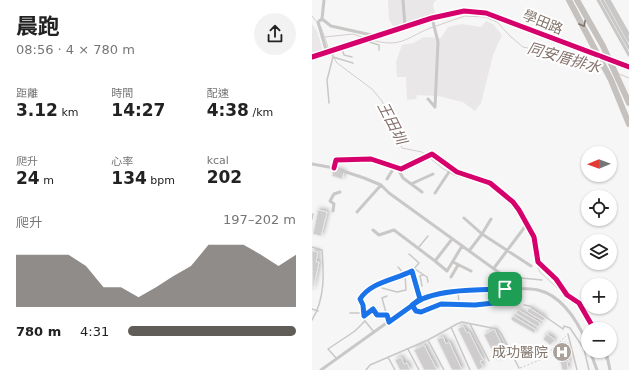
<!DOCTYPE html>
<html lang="zh-TW">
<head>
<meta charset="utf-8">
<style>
  :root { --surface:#fff; --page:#f2f2f2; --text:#222; --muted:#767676; --accent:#605c58 }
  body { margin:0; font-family:"DejaVu Sans","Noto Sans TC",sans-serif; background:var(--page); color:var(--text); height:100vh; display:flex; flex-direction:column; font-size:15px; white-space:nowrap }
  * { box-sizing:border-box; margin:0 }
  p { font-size:13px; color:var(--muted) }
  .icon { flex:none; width:22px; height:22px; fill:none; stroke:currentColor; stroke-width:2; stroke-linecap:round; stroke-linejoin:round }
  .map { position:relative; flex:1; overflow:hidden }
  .panel { display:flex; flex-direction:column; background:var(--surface); width:312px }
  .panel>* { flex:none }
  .needle { width:26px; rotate:269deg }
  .tools { position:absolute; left:269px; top:146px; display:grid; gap:8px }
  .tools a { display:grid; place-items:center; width:36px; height:36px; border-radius:50%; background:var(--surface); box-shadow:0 1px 3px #0004; font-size:20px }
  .pin { position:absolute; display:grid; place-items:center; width:34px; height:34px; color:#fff; margin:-17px; border-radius:8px; box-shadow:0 2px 6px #0006 }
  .round { display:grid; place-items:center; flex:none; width:42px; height:42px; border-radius:21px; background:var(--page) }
  .head { display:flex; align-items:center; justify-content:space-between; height:68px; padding:0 16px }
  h1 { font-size:22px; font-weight:700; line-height:30px }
  .metrics { display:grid; grid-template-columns:repeat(3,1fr); gap:6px; height:68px; padding:4px 16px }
  .metrics div { display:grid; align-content:center }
  .metrics b { font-size:17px; font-weight:700 }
  .metrics small { font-size:11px; font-weight:400 }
  .metrics p { font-size:11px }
  .chart { height:112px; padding:8px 16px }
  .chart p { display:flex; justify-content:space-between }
  .chart svg { width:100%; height:72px; margin-top:4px; fill:var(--accent); opacity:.7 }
  ul { padding:0 16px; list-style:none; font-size:13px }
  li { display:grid; grid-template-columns:64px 48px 1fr; align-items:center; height:30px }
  li i { height:10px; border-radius:5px; background:var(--accent) }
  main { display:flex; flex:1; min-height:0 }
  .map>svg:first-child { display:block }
  .built { fill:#e9e7e8 }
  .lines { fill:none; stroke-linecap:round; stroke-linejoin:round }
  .stream { stroke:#d4cdcb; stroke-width:1 }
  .building { fill:#cecccc; stroke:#e6e6e6; filter:url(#shadow) }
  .path { stroke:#c7c6c6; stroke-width:1; stroke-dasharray:2 2; stroke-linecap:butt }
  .lane { stroke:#cac8c7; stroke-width:1.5 }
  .street { stroke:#cac8c7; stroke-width:3 }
  .secondary { stroke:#c5c1be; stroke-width:4.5 }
  .highway { stroke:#c5c1be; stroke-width:6 }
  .cycleway-casing { stroke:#fff; stroke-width:8 }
  .cycleway { stroke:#d6006c; stroke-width:5 }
  .oneway { stroke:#82746a }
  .route-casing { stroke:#fff; stroke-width:8 }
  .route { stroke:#1a73e8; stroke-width:5 }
  .labels { text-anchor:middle; stroke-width:4; stroke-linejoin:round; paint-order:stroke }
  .street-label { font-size:14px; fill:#82746a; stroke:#fff }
  .poi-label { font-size:14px; fill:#82746a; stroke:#fff; text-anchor:end }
  .water-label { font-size:15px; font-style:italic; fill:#85716b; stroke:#fff }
</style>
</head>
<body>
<main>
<section class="panel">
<div class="head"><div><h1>晨跑</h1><p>08:56 · 4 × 780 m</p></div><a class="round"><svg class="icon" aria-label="share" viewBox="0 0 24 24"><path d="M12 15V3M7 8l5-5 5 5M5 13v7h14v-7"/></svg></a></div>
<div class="metrics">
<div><p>距離</p><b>3.12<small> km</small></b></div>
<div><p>時間</p><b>14:27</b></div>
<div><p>配速</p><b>4:38<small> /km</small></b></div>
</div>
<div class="metrics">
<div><p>爬升</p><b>24<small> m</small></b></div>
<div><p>心率</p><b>134<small> bpm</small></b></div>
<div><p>kcal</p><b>202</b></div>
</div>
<div class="chart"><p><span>爬升</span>197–202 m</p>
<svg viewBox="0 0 160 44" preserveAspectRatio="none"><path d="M0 44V12L10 12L20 12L30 12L40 19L50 32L60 32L70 38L80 32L90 25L100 19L110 6L120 6L130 6L140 12L150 19L160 12V44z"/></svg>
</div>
<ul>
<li><b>780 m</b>4:31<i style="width:100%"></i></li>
</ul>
</section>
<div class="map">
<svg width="317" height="370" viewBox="0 0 317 370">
  <defs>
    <filter id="shadow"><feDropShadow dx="2" dy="-2" stdDeviation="2" flood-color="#0004"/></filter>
  </defs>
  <rect width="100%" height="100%" fill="#f6f6f6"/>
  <path class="built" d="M76,0h49l-3,2 -1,4 3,9 -42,13 -5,-9z
    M174,21l7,3 9,11 -9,20 -12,48 -6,8 -12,-9 -25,-6 -21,-1 -1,4 -9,1 -1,-23h-9l-1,-15 6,-17 11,-2 11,-6 17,1 7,-11 14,-3 19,3z
    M0,24l5,7 6,20 -11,4z"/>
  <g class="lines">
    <path class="stream" d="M0,16l4,5
      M124,26l29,-10 20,1 12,5 13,14 13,11 28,6 50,15
      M9,27l8,23
      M13,37l28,-3 12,4
      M60,40c30,9 36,-4 61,-13
      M22,58l3,5 35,26 10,12 20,47 20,4 4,3
      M307,74l10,4
      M117,157l13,11 12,7 34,9 13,11 14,15 17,29 3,22 5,11 25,23
      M257,298l12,11
      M271,312l9,17
      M292,351l2,9"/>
  </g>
  <path class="building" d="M21,169l11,3 -2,7 -10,-3z
    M6,210l9,2 -6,24 -8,-2z
    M0,251l6,1 -2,10h3l-6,28z
    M217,308l16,10 -2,3 -14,-8 -2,-2z
    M206,310l21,12 1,2 -2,3 -22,-14z
    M201,316l23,14 -2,3 -21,-12 -2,-2z
    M151,326l4,7 2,-1 14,28 -3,1 3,6 -5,3 -20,-41z
    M182,329l13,26 -10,5 -13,-25z
    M235,334l8,6 -5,5 -7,-6z
    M131,337l3,7 3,-2 13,28h-10l-15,-31z
    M112,345l13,25h-13l-10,-20z
    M252,346l2,12h2l1,4h-2l1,8h-6l-4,-23z
    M89,357l3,7 3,-1 3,7h-10l-5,-10z"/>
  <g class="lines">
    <path class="path" d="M208,368l22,-9 24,-23"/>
    <path class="lane" d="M54,41l13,4v5
      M30,49l2,6 8,2
      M21,57l20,6
      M17,103l-2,-23 6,-23 -1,-6
      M0,219l1,-5
      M0,247l10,3c2,24 3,49 -10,70
      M106,248l10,-12
      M97,254l10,9 -7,8
      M103,269l12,8 1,5
      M110,286l-2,-10 3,-1
      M70,288l15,4 9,-2 -1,-15 -7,-8
      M207,288l2,-10 21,2
      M146,292l1,12h39l6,-3 1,-12
      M75,296l-5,2 6,22
      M100,305c8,12 16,3 28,0 6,-2 13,-1 19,-1
      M212,305l6,1 33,23 1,-3 6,2 14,21 5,21
      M0,309l6,2
      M38,313h10l3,3
      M52,315l9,-6 4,6h10
      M53,321l9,11
      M158,324l19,37
      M139,327l19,43
      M256,334l9,36
      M116,340l16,30
      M96,349l11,21
      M76,357l7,13
      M25,359l-9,-10 27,-18 10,-10c-3,-7 -1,-15 -5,-22 11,-17 34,-20 52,-28l8,28
      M54,370l4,-5 58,-25 29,-16 5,-2 35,7 4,4 18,35"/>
    <path class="street" d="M12,0l-2,19 9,7 45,10
      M91,0l2,27
      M286,0l31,55
      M290,0l27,48
      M294,0l23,41
      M297,0l20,35
      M10,19l-4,3 9,31
      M116,99l7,8 3,-65 -6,-24
      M0,164l22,4 30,10 17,7 8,8 112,81 4,6v9
      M22,168l2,-8 35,-1 30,10 31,-15 25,18 33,11 23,19 6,8 15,27 4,25 18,17 11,16 12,8 15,26
      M86,169l5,9 19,14
      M75,179l8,-13
      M99,184l22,-10
      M123,193l16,-24
      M21,211l1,-7 -4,-3 4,-7 6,-2
      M45,212l24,-27
      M152,218l18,16 9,-15
      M61,230l6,5 15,-5 41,31 17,-22
      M157,251l13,-17 49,32
      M123,261l12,10 15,-25
      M141,262l18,9
      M182,268l33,-44
      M139,277l7,-12
      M278,351l7,19
      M294,351l4,19
      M9,370l99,-71c17,-8 36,-6 54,-8 18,-1 48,-5 64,-1 26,6 41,34 50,55"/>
    <path class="secondary" d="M0,57l120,-39 32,-7 22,2 143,54"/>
    <path class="highway" d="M257,0l42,80 18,44
      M265,0l26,46 26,57"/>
    <defs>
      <path id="cycleway" d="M0,57l120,-39 32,-7 22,2 143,54
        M22,168l2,-8 35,-1 30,10 31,-15 25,18 33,11 23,19 6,8 15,27 4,25 18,17 11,16 12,8 15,26"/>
    </defs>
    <use href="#cycleway" class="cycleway-casing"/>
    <use href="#cycleway" class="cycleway"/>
  </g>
  <defs><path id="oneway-chevron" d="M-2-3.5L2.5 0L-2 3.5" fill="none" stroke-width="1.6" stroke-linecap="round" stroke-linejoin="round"/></defs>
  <use class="oneway" href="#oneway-chevron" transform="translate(271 24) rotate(61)"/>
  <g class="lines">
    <defs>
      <path id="route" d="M193,289c-24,1 -69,0 -88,13l-28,20 -2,-7h-10l-4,-6 -9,7 -1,-11 -3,-6c11,-17 34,-19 52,-28l8,28 -8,6 4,6 5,1 20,-8 34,1 28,-3 2,-13"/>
    </defs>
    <use href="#route" class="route-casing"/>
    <use href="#route" class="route"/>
  </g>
  <defs>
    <symbol id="hospital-disc" viewBox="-11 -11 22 22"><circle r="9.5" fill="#aba29b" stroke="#fff"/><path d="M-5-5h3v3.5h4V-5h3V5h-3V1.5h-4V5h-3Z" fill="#fff"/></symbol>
  </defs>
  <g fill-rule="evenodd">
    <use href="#hospital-disc" x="239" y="341" width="22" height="22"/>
  </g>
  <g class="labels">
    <g class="street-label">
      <text transform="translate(231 22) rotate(22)" y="5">學田路</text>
    </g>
    <g class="poi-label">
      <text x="236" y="357">成功醫院</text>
    </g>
    <g class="water-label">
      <text transform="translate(252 58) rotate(16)" y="5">同安厝排水</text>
      <text transform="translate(80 123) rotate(63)" y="5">王田圳</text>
    </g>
  </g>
</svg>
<div class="tools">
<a><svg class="needle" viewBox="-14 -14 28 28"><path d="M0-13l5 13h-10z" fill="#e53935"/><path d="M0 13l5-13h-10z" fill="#767676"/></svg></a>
<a><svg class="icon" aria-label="locate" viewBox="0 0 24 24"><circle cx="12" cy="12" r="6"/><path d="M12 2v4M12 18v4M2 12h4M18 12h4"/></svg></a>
<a><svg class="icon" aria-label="layers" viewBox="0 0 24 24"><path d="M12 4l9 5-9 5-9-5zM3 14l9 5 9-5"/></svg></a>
<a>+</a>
<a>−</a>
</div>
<div class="pin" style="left:193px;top:289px;background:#1e9e55"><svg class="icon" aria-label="arrive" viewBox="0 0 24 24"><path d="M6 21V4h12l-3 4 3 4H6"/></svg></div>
</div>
</main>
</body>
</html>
